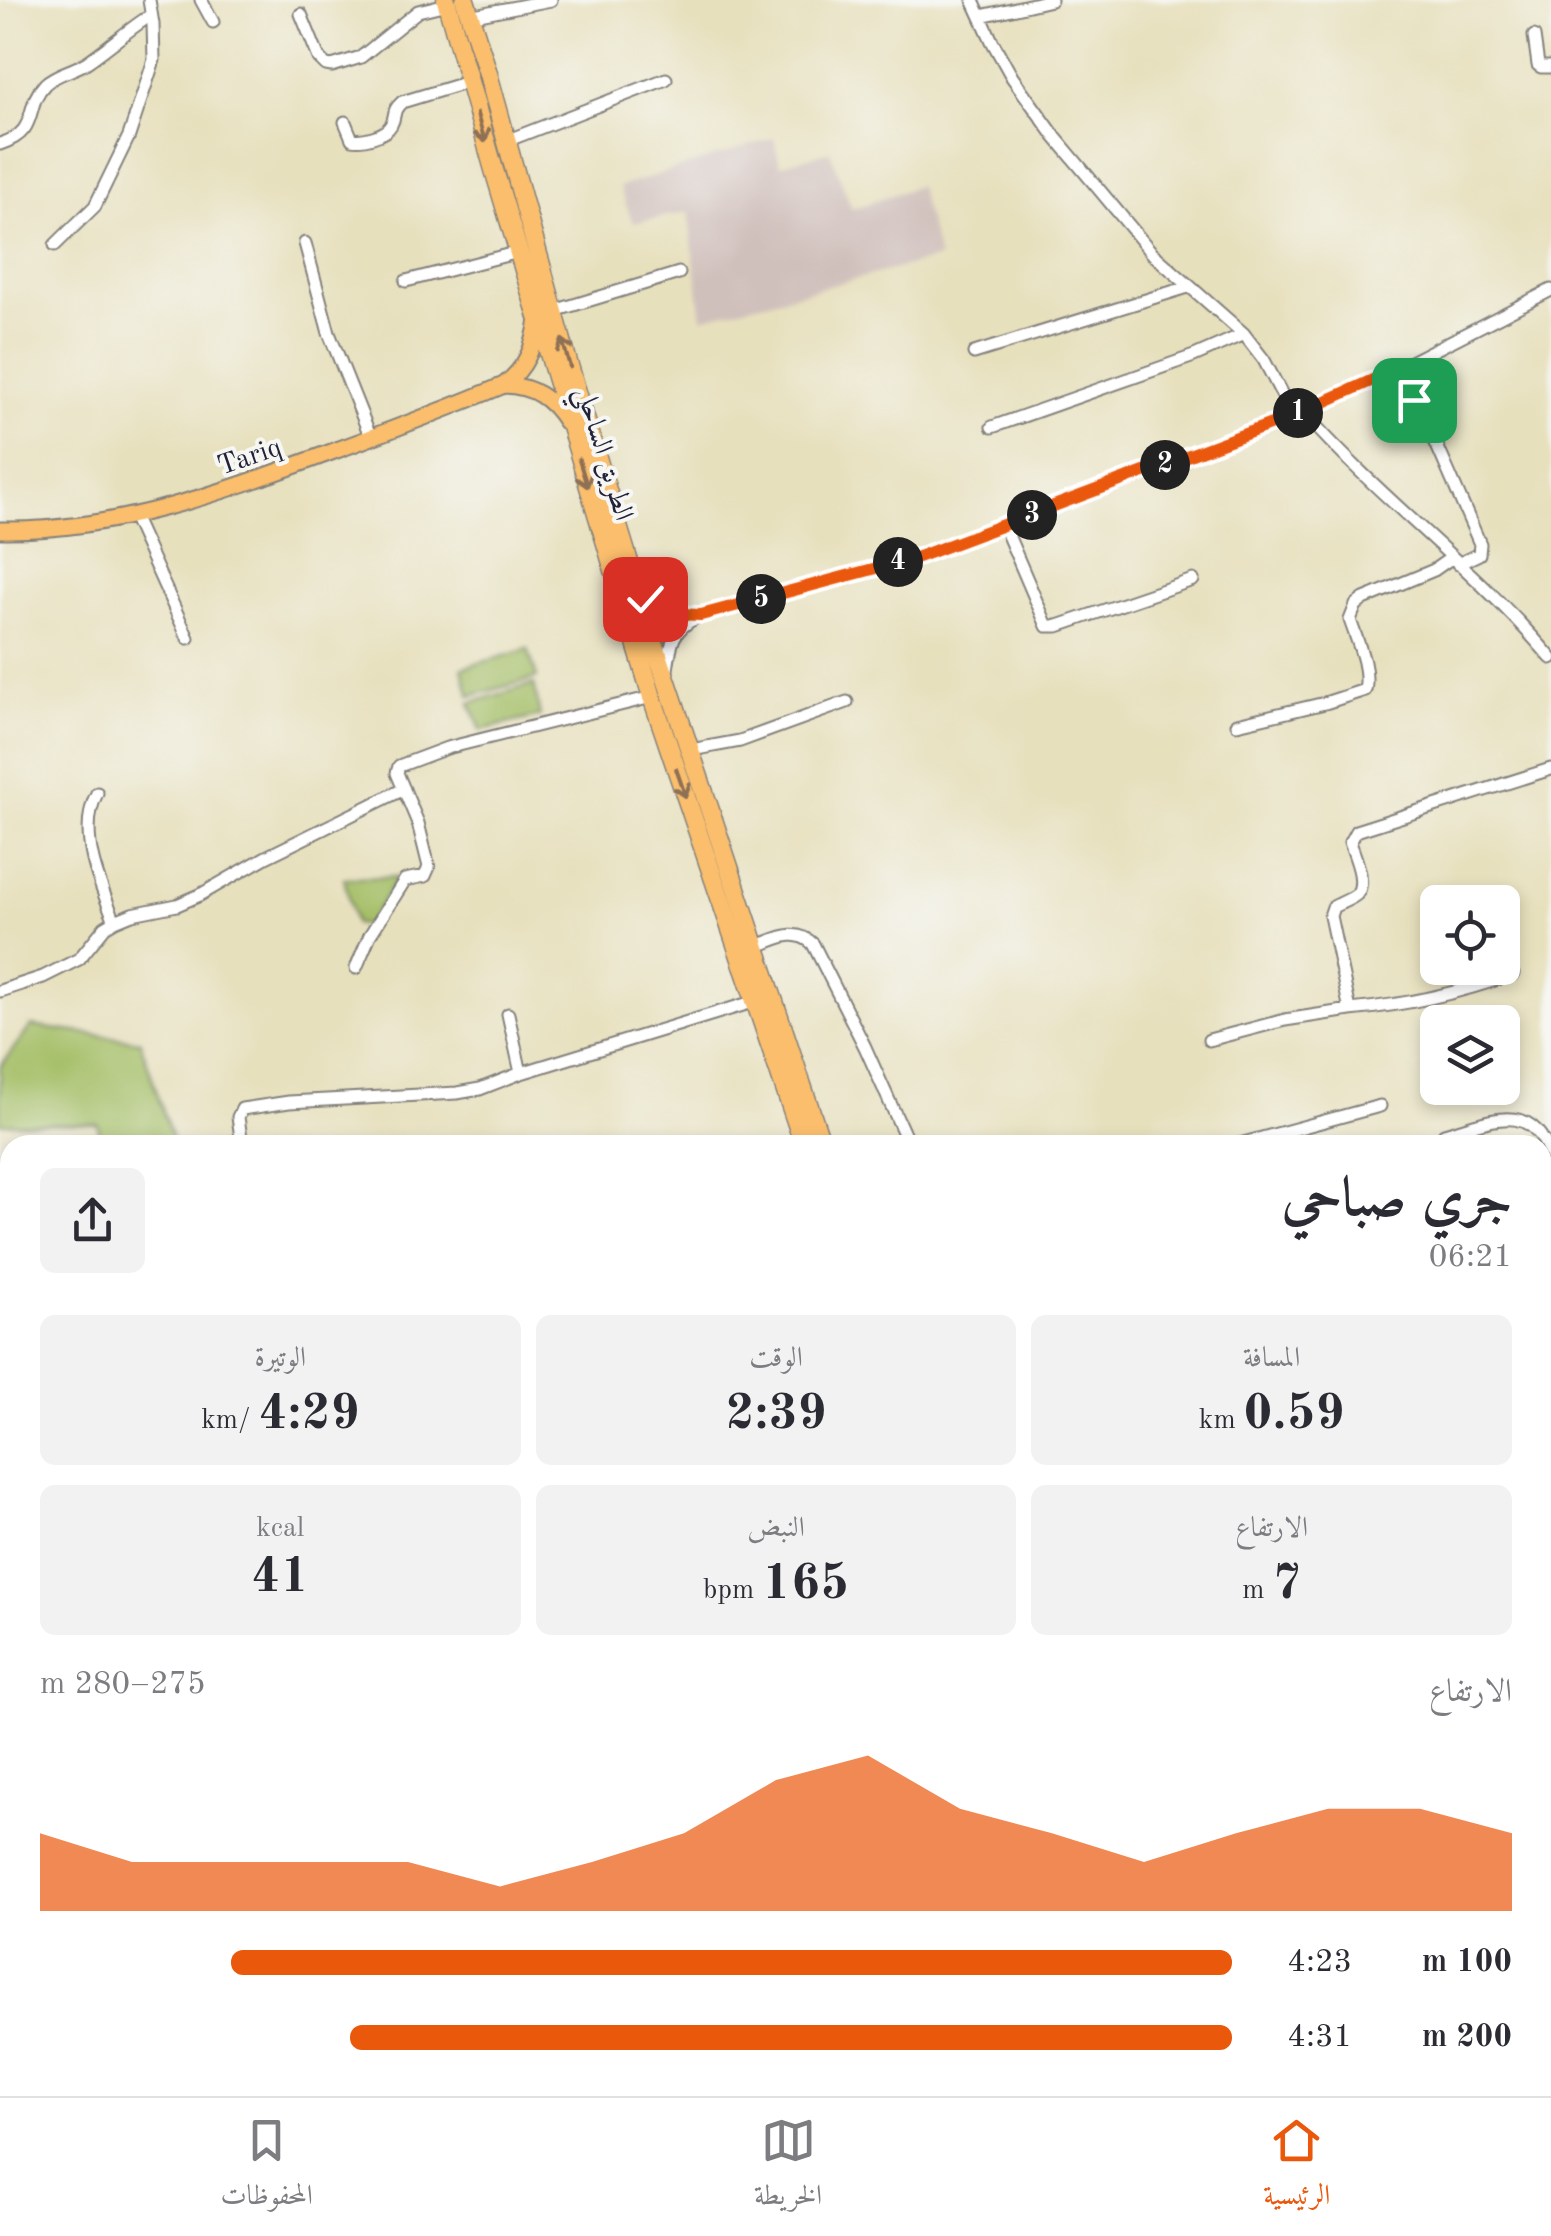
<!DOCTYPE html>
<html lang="ar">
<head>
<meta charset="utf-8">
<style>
  :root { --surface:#fff; --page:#f2f2f3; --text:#2b2b33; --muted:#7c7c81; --line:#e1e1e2; --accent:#ea580c }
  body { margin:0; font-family:"Old Standard TT",Amiri,serif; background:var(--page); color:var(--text); direction:rtl; height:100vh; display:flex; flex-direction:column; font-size:38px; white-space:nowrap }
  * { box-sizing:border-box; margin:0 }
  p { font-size:32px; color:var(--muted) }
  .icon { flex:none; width:55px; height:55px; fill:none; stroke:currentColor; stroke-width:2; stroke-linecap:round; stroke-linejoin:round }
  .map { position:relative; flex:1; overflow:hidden; direction:ltr }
  .drawer { position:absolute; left:0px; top:1135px; width:1552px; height:962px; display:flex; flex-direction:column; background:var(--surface); border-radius:30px 30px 0 0; box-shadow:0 5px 15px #0003; direction:rtl }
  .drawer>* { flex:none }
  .tools { position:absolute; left:1420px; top:885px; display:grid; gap:20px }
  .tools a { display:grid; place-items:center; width:100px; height:100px; border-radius:15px; background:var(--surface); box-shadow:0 5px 15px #0003; font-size:50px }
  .pin { position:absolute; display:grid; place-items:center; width:85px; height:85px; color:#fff; margin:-42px; border-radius:20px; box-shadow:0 5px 15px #0006 }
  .km { position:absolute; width:50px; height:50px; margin:-25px; border-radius:50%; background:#222; color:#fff; font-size:28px; line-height:50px; text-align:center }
  .round { display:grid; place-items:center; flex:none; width:105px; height:105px; border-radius:15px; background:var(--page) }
  .headline { display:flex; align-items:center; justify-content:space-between; height:170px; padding:0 40px }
  h1 { font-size:55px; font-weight:800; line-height:75px }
  .metrics { display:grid; grid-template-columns:repeat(3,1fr); gap:15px; height:170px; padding:10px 40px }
  .metrics div { display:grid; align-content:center; border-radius:15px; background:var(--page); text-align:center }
  .metrics b { font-size:50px; font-weight:800 }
  .metrics small { font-size:28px; font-weight:400 }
  .metrics p { font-size:28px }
  .chart { height:280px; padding:20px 40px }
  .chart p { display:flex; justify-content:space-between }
  .chart svg { width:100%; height:180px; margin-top:10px; fill:var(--accent); opacity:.7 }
  ul { padding:0 40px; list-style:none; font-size:32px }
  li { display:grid; grid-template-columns:160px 120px 1fr; align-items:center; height:75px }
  li i { height:25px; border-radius:12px; background:var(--accent) }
  .tab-bar { display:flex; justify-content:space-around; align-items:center; height:140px; border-top:2px solid var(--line); background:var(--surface); font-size:28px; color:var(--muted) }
  .tab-bar a { display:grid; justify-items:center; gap:5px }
  .tab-bar .selected { color:var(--accent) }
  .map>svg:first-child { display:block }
  .industrial { fill:#d0c0bc }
  .green { fill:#a3bd64; stroke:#627050; stroke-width:2.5 }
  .forest { fill:#82a45a; stroke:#52634a; stroke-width:2.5 }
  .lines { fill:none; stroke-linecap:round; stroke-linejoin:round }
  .minor-casing { stroke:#84817c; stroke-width:15 }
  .major-casing { stroke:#84817c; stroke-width:19 }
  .highway-casing { stroke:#84817c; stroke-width:21 }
  .minor { stroke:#fff; stroke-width:11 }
  .major { stroke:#fabe6d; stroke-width:15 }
  .highway { stroke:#fabe6d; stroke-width:18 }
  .oneway { stroke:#8e7054 }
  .route-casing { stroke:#fff; stroke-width:20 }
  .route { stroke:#ea580c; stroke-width:12 }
  .labels { text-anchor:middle; stroke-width:8; stroke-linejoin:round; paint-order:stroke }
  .street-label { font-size:28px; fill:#22223b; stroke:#f6f6f2 }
</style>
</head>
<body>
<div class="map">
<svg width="1551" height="2096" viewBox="0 0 1551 2096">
  <rect width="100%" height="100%" fill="#f6f6f2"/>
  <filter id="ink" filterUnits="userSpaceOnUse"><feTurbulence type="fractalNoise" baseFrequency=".01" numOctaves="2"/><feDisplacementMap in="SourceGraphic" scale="20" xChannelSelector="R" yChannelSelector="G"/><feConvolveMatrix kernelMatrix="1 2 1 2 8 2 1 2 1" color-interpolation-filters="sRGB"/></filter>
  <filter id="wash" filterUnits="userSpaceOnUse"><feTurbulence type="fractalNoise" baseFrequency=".0048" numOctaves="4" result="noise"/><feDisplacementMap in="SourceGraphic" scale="40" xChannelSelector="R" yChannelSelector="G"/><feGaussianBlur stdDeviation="2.25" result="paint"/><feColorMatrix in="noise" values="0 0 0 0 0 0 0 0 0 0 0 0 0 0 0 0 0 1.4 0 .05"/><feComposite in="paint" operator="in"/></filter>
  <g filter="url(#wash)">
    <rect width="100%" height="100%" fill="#e7e0bd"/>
    <path class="industrial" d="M774,138l6,27 50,-14 22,58 66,-23 21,72 -237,60 -14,-106 -55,11 -14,-36z"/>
    <path class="green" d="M528,649l9,29 -67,18 -8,-28z
      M534,684l6,32 -59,14 -11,-27z
      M398,877l-31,49 -12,-2 -11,-46z
      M31,1026l109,15 34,104h-73l-3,-21 -98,-1v-56z
      M1551,1691v99l-8,3v-100z
      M331,2088h221l7,8h-226z"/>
    <path class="forest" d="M71,2088h175l1,8h-172z"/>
  </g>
  <g filter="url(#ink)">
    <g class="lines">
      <defs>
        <path id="minor" d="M201,0l12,22
          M973,0l19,41 20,36 44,61 97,116 91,80 20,26 29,56
          M301,14l18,44 7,7 6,1 29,-9 57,-46 29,-7
          M469,16l82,-16
          M981,16l70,-16
          M1534,36l4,29 3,2h10
          M345,122l7,17c10,2 33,-3 39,-14 6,-11 0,-13 11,-23l66,-20
          M506,141l160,-62
          M0,144c41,-13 23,-37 45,-60 11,-11 29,-13 42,-22 22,-15 42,-33 64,-47
          M305,243l24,90 42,105
          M55,245l40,-39 34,-70 25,-76 -1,-36 -4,-24
          M406,281l113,-29
          M554,311l125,-38
          M974,353l214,-66
          M1395,370l37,64 48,110 -1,10 -21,10
          M1303,412c77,87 173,157 248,246
          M992,427l202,-71 50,-22
          M133,516l55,122
          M1004,526l43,100h11l135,-46
          M639,593c19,18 37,21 62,22l217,-58 183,-67 202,-78 92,-42 156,-80
          M667,670c4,-27 4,-39 30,-53
          M1237,724l88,-21 40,-13c5,-22 -8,-49 -15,-70l6,-15 8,-6 70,-29 17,-12
          M691,750l49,-9 107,-39
          M97,793c-20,40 2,90 18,128
          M754,947c22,-7 40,-21 59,-3l52,103 44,98
          M356,968l14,-33 35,-55 20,-4 4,-9 -11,-44 -21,-50 2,-7 48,-18 205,-51
          M0,991l43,-14 36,-18 26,-32 10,-6 17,-7 45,-9 23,-10 66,-38 138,-68
          M1350,1010c56,-5 110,-17 163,-36
          M508,1014l13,59
          M1209,1040l76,-20 65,-10 -20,-94 3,-9c7,-4 19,-8 24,-13 10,-13 -3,-39 -7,-52l6,-11 195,-62
          M1444,1134c47,-13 88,-36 107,24
          M242,1145l-4,-28 4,-8 47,-7 168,-9 23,-4 41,-16 235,-72
          M1236,1145l144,-39
          M1542,1218l9,-4
          M0,1378l10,4
          M1542,1943l9,-1
          M0,1970l10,22
          M1542,2006l9,-2
          M0,2082l10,-2
          M1247,2088l1,8"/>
        <path id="major" d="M504,385c29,1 47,13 62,37
          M0,530c113,2 221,-37 326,-76 60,-22 119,-44 178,-69 23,-18 30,-38 34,-66"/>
        <path id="highway" d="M446,0l48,170 158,527 152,448
          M465,0l22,70 80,289 83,272 172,514
          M1129,2088l3,8
          M1146,2088l3,8"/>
      </defs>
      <use href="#minor" class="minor-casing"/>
      <use href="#major" class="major-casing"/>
      <use href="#highway" class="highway-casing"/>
      <use href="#minor" class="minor"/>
      <use href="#major" class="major"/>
      <use href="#highway" class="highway"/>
    </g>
    <defs><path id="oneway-shaft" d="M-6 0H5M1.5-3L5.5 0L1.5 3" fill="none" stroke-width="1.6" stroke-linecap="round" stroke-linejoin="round" transform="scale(2.5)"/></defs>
    <g class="oneway">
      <use href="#oneway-shaft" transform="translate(481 128) rotate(74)"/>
      <use href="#oneway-shaft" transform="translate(566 353) rotate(-106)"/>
      <use href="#oneway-shaft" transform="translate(583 473) rotate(73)"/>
      <use href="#oneway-shaft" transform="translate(681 783) rotate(71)"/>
    </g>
  </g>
  <g class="lines" filter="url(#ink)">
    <defs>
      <path id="route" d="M645,599l28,15 28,1 217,-58 375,-141 102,-46 19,30"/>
    </defs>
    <use href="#route" class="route-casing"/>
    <use href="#route" class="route"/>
  </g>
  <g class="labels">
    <g class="street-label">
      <text transform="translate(606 453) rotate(73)" y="10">الطريق الساحلي</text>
      <text transform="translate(249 455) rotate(-19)" y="10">Tariq</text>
    </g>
  </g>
</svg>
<div class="tools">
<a><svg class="icon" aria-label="locate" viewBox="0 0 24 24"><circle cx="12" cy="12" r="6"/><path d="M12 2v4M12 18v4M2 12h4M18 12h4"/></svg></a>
<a><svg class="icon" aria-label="layers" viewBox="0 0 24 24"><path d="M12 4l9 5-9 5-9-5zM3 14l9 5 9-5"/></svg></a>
</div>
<div class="pin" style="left:1414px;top:400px;background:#1e9e55"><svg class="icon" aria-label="arrive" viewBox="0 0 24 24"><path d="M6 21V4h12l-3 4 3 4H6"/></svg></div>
<div class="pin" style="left:645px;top:599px;background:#d93025"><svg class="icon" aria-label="check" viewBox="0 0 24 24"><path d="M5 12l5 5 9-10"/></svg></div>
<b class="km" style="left:1298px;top:413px">1</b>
<b class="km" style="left:1165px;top:465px">2</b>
<b class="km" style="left:1032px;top:515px">3</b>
<b class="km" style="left:898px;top:562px">4</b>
<b class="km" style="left:761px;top:599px">5</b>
<section class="drawer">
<div class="headline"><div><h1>جري صباحي</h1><p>06:21</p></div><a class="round"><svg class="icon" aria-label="share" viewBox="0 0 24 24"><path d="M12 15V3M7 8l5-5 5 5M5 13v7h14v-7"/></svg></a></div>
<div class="metrics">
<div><p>المسافة</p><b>0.59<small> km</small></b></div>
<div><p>الوقت</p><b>2:39</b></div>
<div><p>الوتيرة</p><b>4:29<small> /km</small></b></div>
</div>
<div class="metrics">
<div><p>الارتفاع</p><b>7<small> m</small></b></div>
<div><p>النبض</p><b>165<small> bpm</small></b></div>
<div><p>kcal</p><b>41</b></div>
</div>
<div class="chart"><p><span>الارتفاع</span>275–280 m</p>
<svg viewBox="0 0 160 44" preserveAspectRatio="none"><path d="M0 44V25L10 32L20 32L30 32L40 32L50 38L60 32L70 25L80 12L90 6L100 19L110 25L120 32L130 25L140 19L150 19L160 25V44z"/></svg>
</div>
<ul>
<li><b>100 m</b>4:23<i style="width:84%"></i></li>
<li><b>200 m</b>4:31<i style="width:74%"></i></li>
</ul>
</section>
</div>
<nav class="tab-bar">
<a class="selected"><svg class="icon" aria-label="home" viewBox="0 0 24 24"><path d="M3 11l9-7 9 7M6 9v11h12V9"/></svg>الرئيسية</a>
<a><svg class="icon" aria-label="map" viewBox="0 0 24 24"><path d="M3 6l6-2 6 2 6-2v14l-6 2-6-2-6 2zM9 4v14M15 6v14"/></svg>الخريطة</a>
<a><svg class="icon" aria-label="saved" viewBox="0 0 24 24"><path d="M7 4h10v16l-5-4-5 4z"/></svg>المحفوظات</a>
</nav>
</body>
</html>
